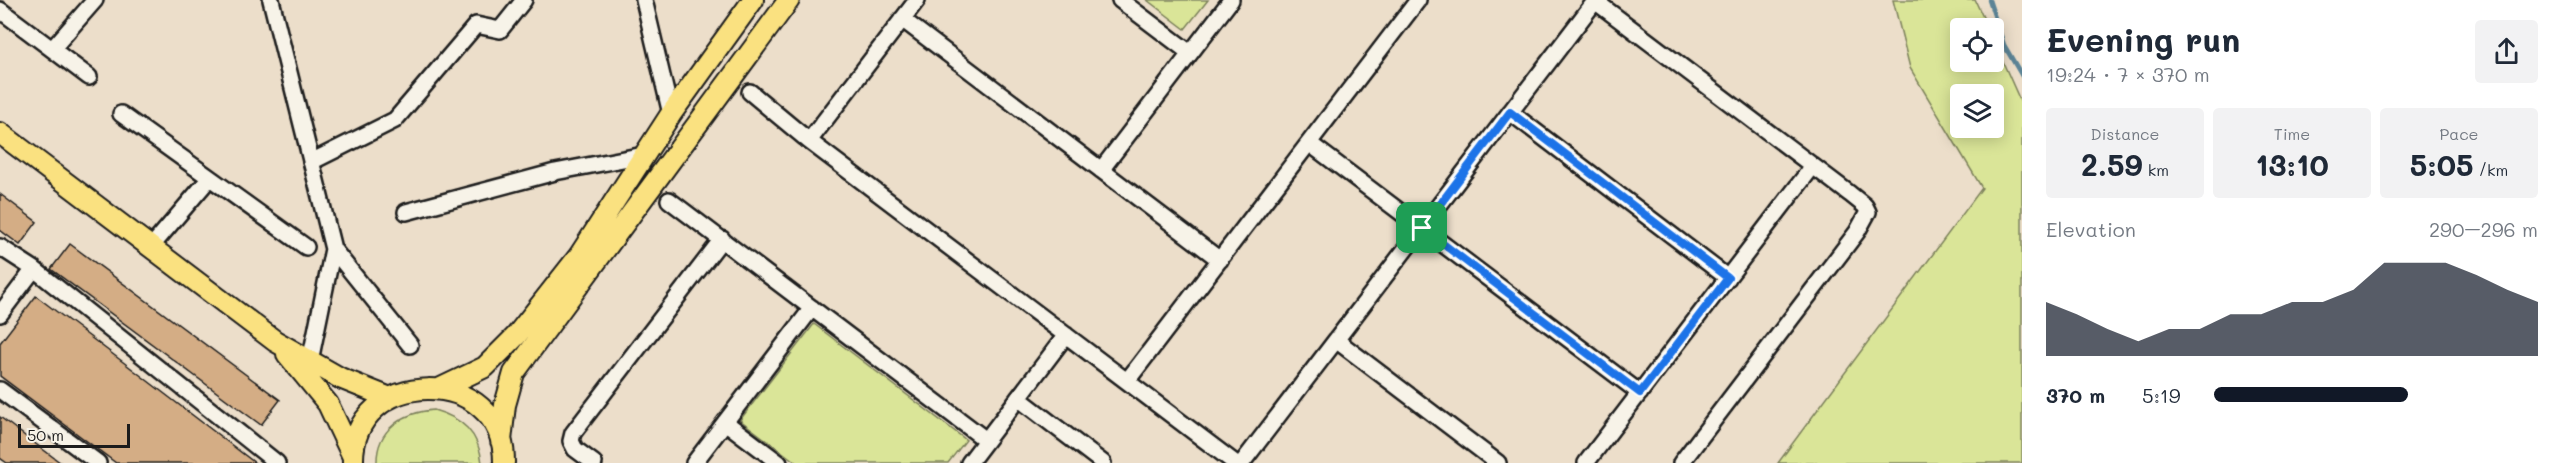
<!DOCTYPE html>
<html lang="en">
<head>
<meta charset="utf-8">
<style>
  :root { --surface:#fff; --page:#f2f2f3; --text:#1f2937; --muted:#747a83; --accent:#111827 }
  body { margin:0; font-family:Mali,sans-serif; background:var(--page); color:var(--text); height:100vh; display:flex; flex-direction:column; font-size:22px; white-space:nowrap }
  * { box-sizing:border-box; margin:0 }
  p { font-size:20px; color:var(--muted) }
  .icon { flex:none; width:33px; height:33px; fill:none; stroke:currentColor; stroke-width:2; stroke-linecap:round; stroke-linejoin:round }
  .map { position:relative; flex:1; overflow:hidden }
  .details { display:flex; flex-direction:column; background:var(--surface); width:540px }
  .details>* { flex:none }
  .controls { position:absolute; left:1950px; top:18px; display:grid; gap:12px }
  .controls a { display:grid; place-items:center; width:54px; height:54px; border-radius:6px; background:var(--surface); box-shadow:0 3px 15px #0003; font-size:30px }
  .scale { position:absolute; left:18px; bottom:15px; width:112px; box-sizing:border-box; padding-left:6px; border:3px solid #1c1c1c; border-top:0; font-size:16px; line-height:21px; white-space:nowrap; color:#1c1c1c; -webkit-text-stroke:4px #f7f3e8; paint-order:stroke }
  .pin { position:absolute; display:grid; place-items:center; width:51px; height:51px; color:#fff; margin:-26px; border-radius:12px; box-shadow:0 3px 9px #0006 }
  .round { display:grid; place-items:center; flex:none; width:63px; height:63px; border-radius:6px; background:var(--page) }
  .head { display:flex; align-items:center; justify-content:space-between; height:102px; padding:0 24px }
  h1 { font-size:33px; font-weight:800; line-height:45px }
  .figures { display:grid; grid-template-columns:repeat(3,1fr); gap:9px; height:102px; padding:6px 24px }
  .figures div { display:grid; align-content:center; border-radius:6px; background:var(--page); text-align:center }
  .figures b { font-size:30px; font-weight:800 }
  .figures small { font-size:16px; font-weight:400 }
  .figures p { font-size:16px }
  .chart { height:168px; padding:12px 24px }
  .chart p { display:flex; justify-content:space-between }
  .chart svg { width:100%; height:108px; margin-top:6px; fill:var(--accent); opacity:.7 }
  ul { padding:0 24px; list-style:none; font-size:20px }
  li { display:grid; grid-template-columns:96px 72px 1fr; align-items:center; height:45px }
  li i { height:15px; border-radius:8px; background:var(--accent) }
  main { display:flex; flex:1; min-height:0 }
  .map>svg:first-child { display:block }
  .green { fill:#dae598; stroke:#7b805a; stroke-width:1.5; fill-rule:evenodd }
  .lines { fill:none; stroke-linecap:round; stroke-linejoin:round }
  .stream { stroke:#5c8496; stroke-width:4.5 }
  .building { fill:#d4ad85; stroke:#1c1c1c; stroke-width:1.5 }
  .minor-casing { stroke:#1c1c1c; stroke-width:20 }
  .major-casing { stroke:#1c1c1c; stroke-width:24 }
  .minor { stroke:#f7f3e8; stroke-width:15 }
  .major { stroke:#fae180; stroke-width:20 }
  .route-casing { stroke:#fff; stroke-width:12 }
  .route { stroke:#1a73e8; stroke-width:8 }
</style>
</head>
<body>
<main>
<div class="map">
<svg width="2022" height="463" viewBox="0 0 2022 463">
  <rect width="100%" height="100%" fill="#ecdeca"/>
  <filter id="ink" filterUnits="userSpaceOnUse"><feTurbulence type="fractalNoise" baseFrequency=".0167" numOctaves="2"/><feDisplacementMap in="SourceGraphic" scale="12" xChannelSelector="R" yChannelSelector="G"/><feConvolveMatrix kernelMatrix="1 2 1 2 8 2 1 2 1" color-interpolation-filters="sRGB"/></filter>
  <g filter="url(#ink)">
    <path class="green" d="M1147,0h61l-23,29z
      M1893,0h82l13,28h-28v34h34v-20l28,63v358h-244l204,-275 -72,-120zM1994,94v34h-34v-34z
      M814,324l152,116 -18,23h-151l-57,-43z
      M434,410c28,8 45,23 48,53h-105c-1,-34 27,-51 57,-53z"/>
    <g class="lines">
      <path class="stream" d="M1989,0l15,45 18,31"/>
    </g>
    <path class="building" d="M0,194l37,28 -17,23 -20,-15z
      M70,244l210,156 -19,25 -210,-156z
      M36,296l95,72 124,95h-139l-116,-87v-33z
      M0,417l21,16 40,30h-54l-7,-5z"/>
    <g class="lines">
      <defs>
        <path id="minor" d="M271,0l62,249 -23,112
          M644,0l27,114
          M1120,0l70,53
          M1595,1l255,193 15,12 3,6 -11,20 -176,231
          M0,10l89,67
          M902,19l318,241
          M53,48l42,-48
          M750,92l59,49 426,322
          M1510,112l218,166
          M121,114l185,133
          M809,141l108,-141
          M1309,143l331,250
          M311,162l84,-42 81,-95 24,5 24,-30
          M1101,170l130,-170
          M669,200l317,240
          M406,212l149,-40 89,-17
          M0,247l34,22 243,194
          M151,247l58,-68
          M333,249l77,96
          M0,314l34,-45
          M1336,340l162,123
          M1127,381l291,-381
          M0,390l98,73
          M1018,398l85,65
          M725,422l54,41
          M594,463l-19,-14 -4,-8 2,-8 149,-194
          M694,463l118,-155
          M969,463l97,-128
          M1242,463l354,-463
          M1586,463l227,-297"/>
        <path id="major" d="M0,133l275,208 65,37 50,20
          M287,354l41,50 25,53
          M441,388l44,-21 31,-31 63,-80 92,-142 82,-114
          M501,441l4,-36 9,-32 275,-373
          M353,463c-3,-97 152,-100 151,0"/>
      </defs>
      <use href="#minor" class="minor-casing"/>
      <use href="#major" class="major-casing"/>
      <use href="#minor" class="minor"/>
      <use href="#major" class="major"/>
    </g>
  </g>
  <g class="lines" filter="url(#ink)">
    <defs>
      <path id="route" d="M1510,112l218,166 -88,115 -218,-165z"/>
    </defs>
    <use href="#route" class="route-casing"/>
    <use href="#route" class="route"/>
  </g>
</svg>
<div class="controls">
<a><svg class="icon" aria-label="locate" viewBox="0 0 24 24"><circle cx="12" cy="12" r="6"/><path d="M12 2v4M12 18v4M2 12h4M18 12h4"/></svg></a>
<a><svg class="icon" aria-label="layers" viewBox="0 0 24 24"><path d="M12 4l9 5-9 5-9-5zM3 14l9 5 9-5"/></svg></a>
</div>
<div class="scale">50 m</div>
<div class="pin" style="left:1422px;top:228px;background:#1e9e55"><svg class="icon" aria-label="arrive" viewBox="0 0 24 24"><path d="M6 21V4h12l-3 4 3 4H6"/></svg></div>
</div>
<section class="details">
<div class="head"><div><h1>Evening run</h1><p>19:24 · 7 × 370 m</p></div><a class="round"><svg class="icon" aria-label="share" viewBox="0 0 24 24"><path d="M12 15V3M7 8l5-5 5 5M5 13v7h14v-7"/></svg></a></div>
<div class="figures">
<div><p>Distance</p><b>2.59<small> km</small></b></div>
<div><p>Time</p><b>13:10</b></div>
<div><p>Pace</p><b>5:05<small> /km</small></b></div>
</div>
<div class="chart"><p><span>Elevation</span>290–296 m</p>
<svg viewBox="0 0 160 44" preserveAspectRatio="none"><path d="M0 44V22L10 27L20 33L30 38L40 33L50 33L60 27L70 27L80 22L90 22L100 17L110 6L120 6L130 6L140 11L150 17L160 22V44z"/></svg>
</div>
<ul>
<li><b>370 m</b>5:19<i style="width:60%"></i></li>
</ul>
</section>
</main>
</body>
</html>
